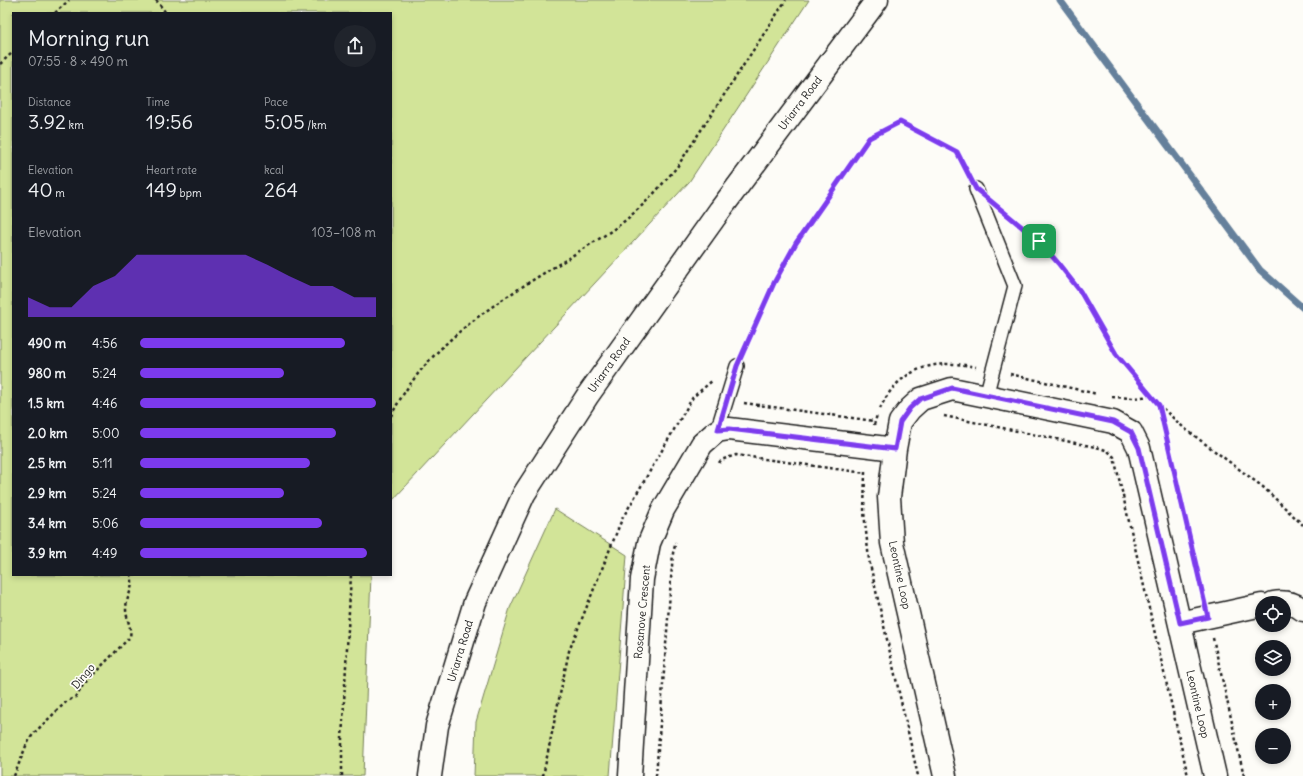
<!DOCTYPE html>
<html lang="en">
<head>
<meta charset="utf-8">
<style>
  :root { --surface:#171b24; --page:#20242c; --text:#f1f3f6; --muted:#9ea1a6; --accent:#7c3aed }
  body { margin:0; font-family:Delius,sans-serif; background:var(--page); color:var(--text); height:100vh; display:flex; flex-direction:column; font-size:15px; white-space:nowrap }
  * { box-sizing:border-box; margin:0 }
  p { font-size:13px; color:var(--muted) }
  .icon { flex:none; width:22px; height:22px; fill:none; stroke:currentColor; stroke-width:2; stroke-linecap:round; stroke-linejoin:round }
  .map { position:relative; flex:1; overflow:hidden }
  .details { position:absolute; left:12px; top:12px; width:380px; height:564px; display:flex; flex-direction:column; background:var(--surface); border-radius:0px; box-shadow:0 2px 6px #0003 }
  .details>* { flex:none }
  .tools { position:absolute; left:1255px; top:596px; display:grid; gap:8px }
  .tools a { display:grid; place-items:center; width:36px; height:36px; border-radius:50%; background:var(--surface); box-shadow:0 2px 6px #0003; font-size:20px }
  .pin { position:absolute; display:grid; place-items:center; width:34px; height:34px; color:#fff; margin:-17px; border-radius:8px; box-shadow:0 2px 6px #0006 }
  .round { display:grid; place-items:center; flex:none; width:42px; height:42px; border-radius:21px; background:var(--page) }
  .head { display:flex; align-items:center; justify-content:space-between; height:68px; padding:0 16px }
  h1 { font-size:22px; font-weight:600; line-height:30px }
  .figures { display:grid; grid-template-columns:repeat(3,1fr); gap:6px; height:68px; padding:4px 16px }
  .figures div { display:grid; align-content:center }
  .figures b { font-size:20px; font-weight:600 }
  .figures small { font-size:11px; font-weight:400 }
  .figures p { font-size:11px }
  .chart { height:112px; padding:8px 16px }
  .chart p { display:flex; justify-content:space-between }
  .chart svg { width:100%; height:72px; margin-top:4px; fill:var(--accent); opacity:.7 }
  ul { padding:0 16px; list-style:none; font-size:13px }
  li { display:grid; grid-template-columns:64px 48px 1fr; align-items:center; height:30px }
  li i { height:10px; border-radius:5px; background:var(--accent) }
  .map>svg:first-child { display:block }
  .green { fill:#d2e498; stroke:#77805a }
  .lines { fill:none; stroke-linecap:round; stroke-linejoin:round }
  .stream { stroke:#65809b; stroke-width:7 }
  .service-casing { stroke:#1c1c1c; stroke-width:16 }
  .minor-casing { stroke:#1c1c1c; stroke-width:25 }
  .tertiary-casing { stroke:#1c1c1c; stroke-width:25 }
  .path { stroke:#1c1c1c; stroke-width:2.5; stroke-dasharray:3 3; stroke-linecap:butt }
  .service { stroke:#fdfcf7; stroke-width:13 }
  .minor { stroke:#fdfcf7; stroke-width:22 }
  .tertiary { stroke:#fdfcf7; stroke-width:22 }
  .route-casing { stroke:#fff; stroke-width:8 }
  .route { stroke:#7c3aed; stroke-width:5 }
  .labels { text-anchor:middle; stroke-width:3.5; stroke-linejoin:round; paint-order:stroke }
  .street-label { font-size:11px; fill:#1c1c1c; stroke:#fdfcf7 }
</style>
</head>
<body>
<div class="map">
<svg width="1303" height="776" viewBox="0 0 1303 776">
  <rect width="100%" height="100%" fill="#fdfcf7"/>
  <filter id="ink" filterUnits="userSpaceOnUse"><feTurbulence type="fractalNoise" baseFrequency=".025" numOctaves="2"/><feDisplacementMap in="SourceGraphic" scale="8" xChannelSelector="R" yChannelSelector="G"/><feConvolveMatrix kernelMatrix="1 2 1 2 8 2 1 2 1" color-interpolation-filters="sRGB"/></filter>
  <g filter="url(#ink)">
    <path class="green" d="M0,0h809l-120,182 -298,320v-489h-378v562h358l-8,201h-363z
      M555,509l72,46 -17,221h-136l2,-54 34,-114z"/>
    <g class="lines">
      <path class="stream" d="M1060,0l200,270 43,38"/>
      <defs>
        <path id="service" d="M976,189l39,97 -29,110
          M717,431l20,-65"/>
        <path id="minor" d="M1273,603c12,-2 21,0 30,7
          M1180,623l82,-18
          M630,776l12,-197 7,-36 14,-33 39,-66 15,-13 12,-2 166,20
          M945,776l-53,-233 -3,-46 6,-48 5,-27 10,-13 11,-10 31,-10 161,33 18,10 8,16 76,328"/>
        <path id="tertiary" d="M430,776l7,-50 38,-124 49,-108 64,-99 132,-185 157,-210"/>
      </defs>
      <use href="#service" class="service-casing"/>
      <use href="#minor" class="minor-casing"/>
      <use href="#tertiary" class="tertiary-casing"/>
      <path class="path" d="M156,0l10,13
        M55,13l14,-13
        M0,64l13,-12
        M1006,214l33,27 19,22 22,28 36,63 43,51 25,23 79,59 40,38
        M744,350l30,-67 22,-40 73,-105 31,-16 57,30 11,22
        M1010,374l87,20
        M1112,397l23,1 15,-2
        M744,403l130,18
        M1159,406l44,190
        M880,409c18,-41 55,-51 96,-42
        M391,416c36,-73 107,-115 173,-155 24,-16 51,-30 72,-50 15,-13 28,-29 41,-44l109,-167
        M944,416l156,32 8,3 6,6 74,319
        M874,425l3,-10
        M719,463l2,-3 15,-5 129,18
        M865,472l-1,40 5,48 49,216
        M1213,638l31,138
        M14,776l12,-30 7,-12 33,-32 11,-6 6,-11 47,-48c2,-10 -4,-18 -4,-28 0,-13 9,-21 5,-34
        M342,776v-37l9,-164
        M543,776l26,-125 53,-132 71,-122 20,-17
        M656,776l17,-223 3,-11"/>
      <use href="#service" class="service"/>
      <use href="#minor" class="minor"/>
      <use href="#tertiary" class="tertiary"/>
    </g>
  </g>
  <g class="lines" filter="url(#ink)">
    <defs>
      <path id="route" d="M900,122l57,30 19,37 63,52 19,22 22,28 36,63 43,51 49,212 -28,6 -41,-175 -8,-16 -18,-10 -161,-34 -32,11 -10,9 -10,14 -5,27 -166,-20 -11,1 19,-64 37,-83 22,-40 73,-105z"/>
    </defs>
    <use href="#route" class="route-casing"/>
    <use href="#route" class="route"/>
  </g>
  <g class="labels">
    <g class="street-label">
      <text transform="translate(800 103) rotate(-53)" y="4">Uriarra Road</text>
      <text transform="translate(609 365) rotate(-55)" y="4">Uriarra Road</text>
      <text transform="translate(900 575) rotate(78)" y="4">Leontine Loop</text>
      <text transform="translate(642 612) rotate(-85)" y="4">Rosanove Crescent</text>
      <text transform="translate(460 651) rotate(-73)" y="4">Uriarra Road</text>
      <text transform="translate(83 676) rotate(-50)" y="4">Dingo</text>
      <text transform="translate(1198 704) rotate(77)" y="4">Leontine Loop</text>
    </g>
  </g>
</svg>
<div class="tools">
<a><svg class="icon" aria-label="locate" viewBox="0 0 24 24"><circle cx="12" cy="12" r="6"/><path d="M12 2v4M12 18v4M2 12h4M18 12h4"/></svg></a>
<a><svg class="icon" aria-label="layers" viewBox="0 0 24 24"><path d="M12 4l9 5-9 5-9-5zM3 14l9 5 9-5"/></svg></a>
<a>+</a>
<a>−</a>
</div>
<div class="pin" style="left:1039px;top:241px;background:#1e9e55"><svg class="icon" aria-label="arrive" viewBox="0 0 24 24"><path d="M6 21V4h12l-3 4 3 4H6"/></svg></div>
<section class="details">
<div class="head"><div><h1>Morning run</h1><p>07:55 · 8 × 490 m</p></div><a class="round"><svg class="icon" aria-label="share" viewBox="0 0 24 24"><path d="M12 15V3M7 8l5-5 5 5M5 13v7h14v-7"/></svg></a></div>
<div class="figures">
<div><p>Distance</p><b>3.92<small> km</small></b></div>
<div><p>Time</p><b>19:56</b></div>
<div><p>Pace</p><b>5:05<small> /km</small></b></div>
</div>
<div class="figures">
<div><p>Elevation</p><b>40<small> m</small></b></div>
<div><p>Heart rate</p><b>149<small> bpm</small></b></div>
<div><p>kcal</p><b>264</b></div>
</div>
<div class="chart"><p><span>Elevation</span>103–108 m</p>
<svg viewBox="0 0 160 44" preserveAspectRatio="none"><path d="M0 44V32L10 38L20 38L30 25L40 19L50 6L60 6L70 6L80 6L90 6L100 6L110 12L120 19L130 25L140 25L150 32L160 32V44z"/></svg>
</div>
<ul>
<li><b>490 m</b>4:56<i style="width:87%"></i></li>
<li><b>980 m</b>5:24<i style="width:61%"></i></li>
<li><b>1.5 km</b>4:46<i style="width:100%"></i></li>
<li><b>2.0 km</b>5:00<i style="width:83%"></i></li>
<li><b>2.5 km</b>5:11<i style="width:72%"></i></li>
<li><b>2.9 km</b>5:24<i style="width:61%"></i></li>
<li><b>3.4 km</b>5:06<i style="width:77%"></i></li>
<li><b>3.9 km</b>4:49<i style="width:96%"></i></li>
</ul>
</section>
</div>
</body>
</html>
